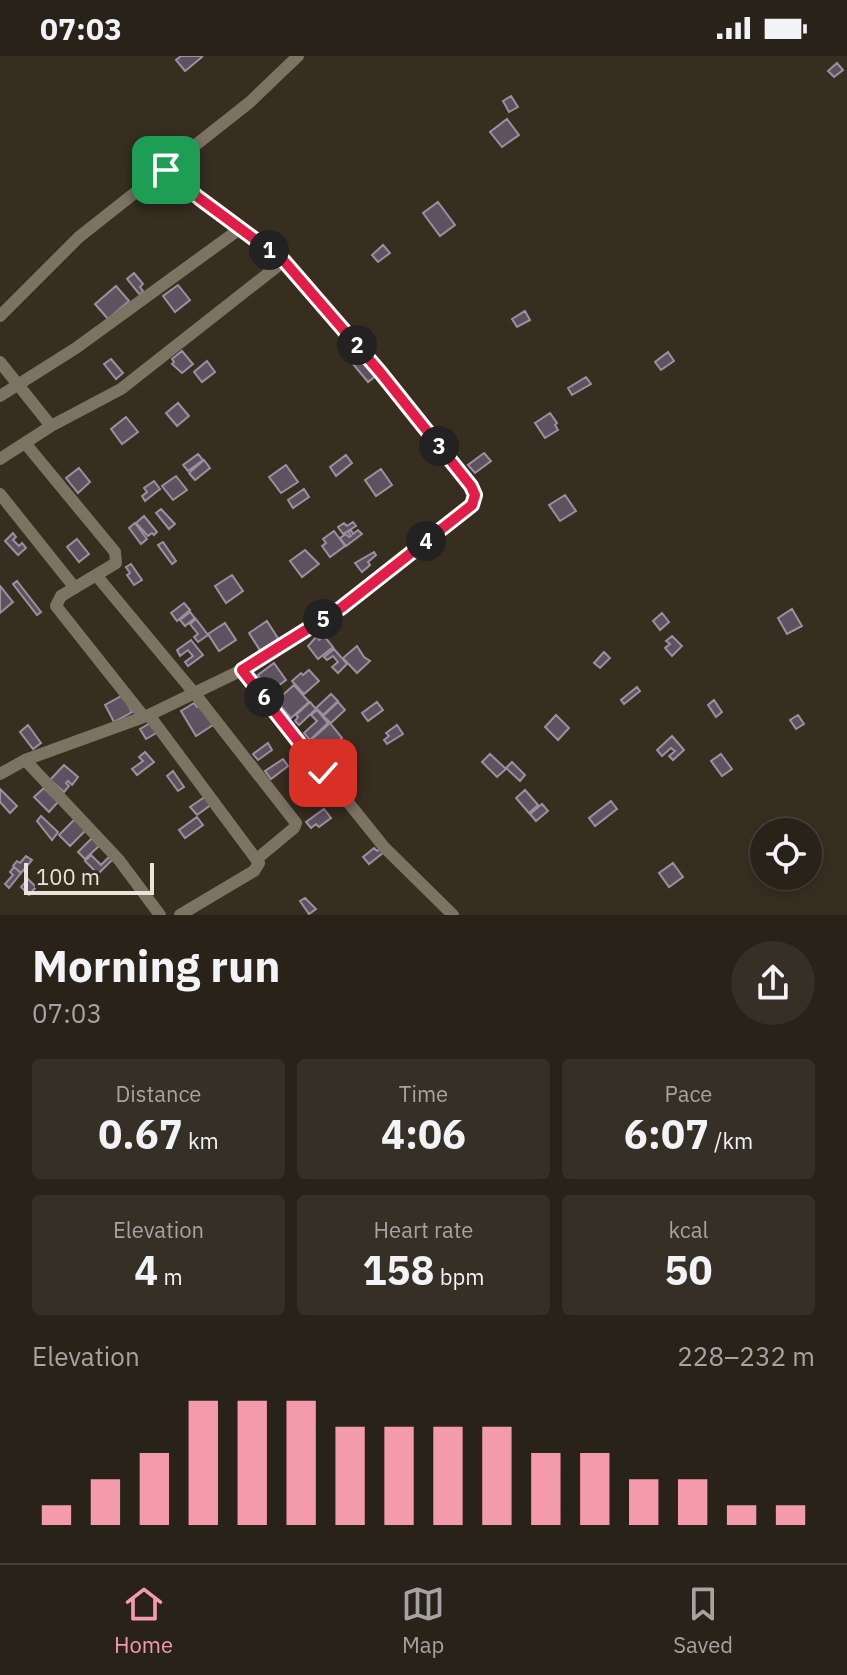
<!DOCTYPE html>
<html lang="en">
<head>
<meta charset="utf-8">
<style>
  :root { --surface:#292218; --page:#352f25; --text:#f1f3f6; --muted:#a5a4a2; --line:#453f37; --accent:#f39aab }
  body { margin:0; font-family:"IBM Plex Sans",sans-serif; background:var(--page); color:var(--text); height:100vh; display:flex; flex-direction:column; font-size:30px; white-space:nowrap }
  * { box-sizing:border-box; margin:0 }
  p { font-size:26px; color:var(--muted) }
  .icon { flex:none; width:44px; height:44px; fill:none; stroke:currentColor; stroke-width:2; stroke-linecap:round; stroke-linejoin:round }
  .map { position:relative; height:859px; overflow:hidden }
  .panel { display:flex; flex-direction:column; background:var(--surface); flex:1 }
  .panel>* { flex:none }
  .fabs { position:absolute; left:750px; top:762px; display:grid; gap:16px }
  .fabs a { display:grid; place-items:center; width:72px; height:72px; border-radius:50%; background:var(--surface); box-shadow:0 4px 12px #0003,0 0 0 2px var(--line); font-size:40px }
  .scale { position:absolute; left:24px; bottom:20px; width:130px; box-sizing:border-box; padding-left:8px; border:4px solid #e9e3da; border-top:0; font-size:22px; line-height:28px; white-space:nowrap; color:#e9e3da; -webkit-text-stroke:6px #372e20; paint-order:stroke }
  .pin { position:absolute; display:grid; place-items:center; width:68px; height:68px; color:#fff; margin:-34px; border-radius:16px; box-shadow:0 4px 12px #0006 }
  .km { position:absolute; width:40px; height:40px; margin:-20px; border-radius:50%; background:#222; color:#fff; font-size:22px; line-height:40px; text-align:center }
  .round { display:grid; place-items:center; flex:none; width:84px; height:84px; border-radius:42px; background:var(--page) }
  .head { display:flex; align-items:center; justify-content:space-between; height:136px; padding:0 32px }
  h1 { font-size:44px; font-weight:700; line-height:60px }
  .figures { display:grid; grid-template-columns:repeat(3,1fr); gap:12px; height:136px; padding:8px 32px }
  .figures div { display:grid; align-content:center; border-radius:8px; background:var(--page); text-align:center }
  .figures b { font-size:40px; font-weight:700 }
  .figures small { font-size:22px; font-weight:400 }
  .figures p { font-size:22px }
  .chart { height:224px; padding:16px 32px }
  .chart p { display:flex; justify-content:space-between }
  .chart svg { width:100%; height:144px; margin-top:8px; stroke:var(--accent); stroke-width:6 }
  .status { display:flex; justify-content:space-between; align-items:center; height:56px; padding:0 40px; background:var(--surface); direction:ltr }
  .status svg { height:22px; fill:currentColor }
  .menu { display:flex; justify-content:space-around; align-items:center; height:112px; border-top:2px solid var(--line); background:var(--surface); font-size:22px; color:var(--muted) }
  .menu a { display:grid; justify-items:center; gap:4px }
  .menu .active { color:var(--accent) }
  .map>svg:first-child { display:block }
  .building { fill:#5f5260; stroke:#9d8f9e; stroke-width:2 }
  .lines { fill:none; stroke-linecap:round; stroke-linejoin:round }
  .minor { stroke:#7d7363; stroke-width:12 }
  .route-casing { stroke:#fff; stroke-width:16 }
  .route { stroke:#e11d48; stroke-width:10 }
</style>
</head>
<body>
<div class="status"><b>07:03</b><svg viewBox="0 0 49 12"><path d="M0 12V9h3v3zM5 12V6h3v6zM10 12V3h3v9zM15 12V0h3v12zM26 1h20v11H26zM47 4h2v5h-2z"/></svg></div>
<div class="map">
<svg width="847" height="859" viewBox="0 0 847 859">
  <rect width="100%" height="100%" fill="#372e20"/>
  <path class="building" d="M181,0h19l2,1 -17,14 -9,-11z
    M837,7l6,7 -9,7 -6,-6z
    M511,40l7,11 -9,5 -6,-11z
    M507,63l12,16 -17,12 -12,-15z
    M438,146l17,23 -15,11 -17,-23z
    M383,189l7,8 -12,9 -6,-7z
    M134,217l9,11 -3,3 3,4 -3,4 -13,-16z
    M178,229l12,15 -15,12 -12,-16z
    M116,230l13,15 -21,18 -13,-15z
    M525,255l5,9 -13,7 -5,-8z
    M182,295l11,13 -11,9 -10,-9 2,-2 -2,-3z
    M668,296l6,9 -13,9 -6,-8z
    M362,301l15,18 -9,7 -15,-18z
    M111,303l12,14 -7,6 -12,-15z
    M207,305l8,11 -13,10 -8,-10z
    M586,321l5,7 -19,11 -4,-7z
    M178,347l11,13 -12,10 -11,-13z
    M550,357l7,10 -2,2 3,5 -13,8 -10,-15z
    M126,361l12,15 -16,12 -11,-15z
    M484,397l7,8 -16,12 -7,-8z
    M198,398l5,6 -15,11 -5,-6z
    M346,399l6,8 -16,13 -6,-9z
    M204,404l6,8 -15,12 -6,-7z
    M286,409l12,17 -17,11 -12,-16z
    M79,412l11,14 -12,11 -12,-15z
    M381,413l11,16 -16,11 -11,-16z
    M176,420l11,14 -14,10 -11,-14z
    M154,425l6,8 -15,12 -3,-5 5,-4 -3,-4z
    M304,433l5,8 -16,11 -5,-8z
    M565,439l11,16 -16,10 -11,-16z
    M161,453l14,15 -6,5 -13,-16z
    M144,460l13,16 -3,3 -2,-2 -4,3 -12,-13z
    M353,466l3,4 -13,8 -5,-7 6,-4 3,3z
    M135,467l12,16 -6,5 -12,-16z
    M351,474l2,4 5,-4 4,4 -16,12 -6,-8 6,-4 3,3 2,-1 -3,-4z
    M334,475l11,15 -15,11 -8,-11 4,-3 -3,-4z
    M13,477l3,4 -3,3 6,6 3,-3 4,5 -8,7 -13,-14z
    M77,483l12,15 -10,8 -12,-15z
    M163,486l13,19 -4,3 -14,-19z
    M305,494l14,14 -17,13 -12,-16z
    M374,496l2,3 -8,7 2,3 -8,7 -7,-9z
    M131,508l11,16 -8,5 -7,-10 3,-2 -4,-6z
    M232,519l11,16 -17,12 -11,-17z
    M17,525l24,31 -4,3 -24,-31z
    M0,530l13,16 -13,11z
    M184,547l6,7 -13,11 -6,-8z
    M792,553l10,17 -15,8 -9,-16z
    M190,556l5,6 -10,8 -5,-6z
    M662,557l7,9 -9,8 -7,-9z
    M196,563l12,16 -10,7 -4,-5 4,-3 -8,-10z
    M267,565l12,19 -18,12 -12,-19z
    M225,567l11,17 -17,11 -11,-17z
    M317,580l2,4 5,-4 9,11 -15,12 -10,-13z
    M672,580l10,10 -10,10 -7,-8 5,-4 -4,-3z
    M191,584l12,15 -15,11 -3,-4 8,-6 -5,-6 -8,6 -3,-6z
    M357,590l7,11 6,4 -13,12 -14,-15z
    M334,593l13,15 -9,9 -6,-6 6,-5 -5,-6 -6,4 -3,-3z
    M604,596l6,6 -10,10 -6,-5z
    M274,607l12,17 -16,12 -12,-17z
    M309,614l10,11 -15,13 -12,-13 9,-8 2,2z
    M294,629l15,17 -18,16 -15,-17z
    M637,631l3,4 -16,13 -3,-4z
    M331,638l7,7 -15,14 -7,-7z
    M123,639l9,17 -18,10 -9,-17z
    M714,644l8,12 -6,5 -8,-12z
    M310,646l6,7 -17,16 -4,-4 3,-4 -2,-2z
    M338,646l7,8 -14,13 -8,-7z
    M377,646l6,8 -15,11 -6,-8z
    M194,647l3,4 4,-2 12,20 -17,11 -15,-25z
    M317,654l11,13 -18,17 -6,-7 13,-12 -6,-6z
    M556,659l13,13 -11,12 -13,-13z
    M798,659l6,9 -8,5 -6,-9z
    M152,666l6,10 -12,7 -6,-10z
    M330,667l12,15 -14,13 -6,-7 -4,4 -7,-8z
    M28,669l13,18 -8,6 -13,-17z
    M397,669l6,9 -16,10 -3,-4 5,-4 -3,-3z
    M672,680l12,14 -11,10 -4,-4 6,-5 -4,-3 -9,8 -5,-6z
    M268,687l4,7 -14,10 -5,-6z
    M145,696l9,10 -17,13 -5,-6 11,-8 -4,-4z
    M490,698l16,15 -9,8 -15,-15z
    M721,698l11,15 -10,7 -11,-15z
    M283,703l5,7 -17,13 -6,-8z
    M512,706l13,13 -5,6 -14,-13z
    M64,709l14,12 -6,8 -4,-4 -2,2 3,3 -5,6 -14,-12z
    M173,715l11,16 -6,4 -11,-15z
    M44,732l14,14 -9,10 -15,-15z
    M0,733l17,17 -7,7 -10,-11z
    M525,734l13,15 -9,8 -13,-15z
    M206,740l6,8 -15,11 -7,-8z
    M611,745l6,8 -22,17 -6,-8z
    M542,748l6,7 -12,10 -6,-7z
    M324,753l7,9 -12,9 -3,-3 -5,4 -5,-6z
    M41,760l17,16 -6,8 -15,-19z
    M197,761l6,8 -18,13 -6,-8z
    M76,762l11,11 -17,17 -11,-11z
    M92,782l7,8 -14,13 -7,-7z
    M374,792l3,3 4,-3 3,4 -15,12 -6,-7z
    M91,799l10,10 8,-8 3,3 -14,14 -13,-13z
    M26,800l6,4 -11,13 -8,-7 4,-5 3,2z
    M673,807l10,14 -14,10 -10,-14z
    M14,811l7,6 -12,15 -4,-4 8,-9 -3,-3z
    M28,823l8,8 -7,8 -8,-8z
    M305,842l11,11 -7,5 -9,-13z"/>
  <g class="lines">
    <path class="minor" d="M0,260l79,-79 171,-135 48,-46
      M0,306l51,64
      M0,340l76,-48 165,-120
      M25,387l90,109 1,11 -55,33 -5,10 88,111
      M0,403l51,-33 70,-37 163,-128
      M0,438l75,94
      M96,519l99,119 101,129 -2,5 -36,30
      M242,614l142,177 69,68
      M149,659l110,148 -5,8 -74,44
      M25,704l94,100 41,55
      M0,718l25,-14 124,-45 93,-45 99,-62 131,-103c3,-8 3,-11 -1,-19l-91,-114 -96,-111 -85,-63 -33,-28"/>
  </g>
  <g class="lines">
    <defs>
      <path id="route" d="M166,114l33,28 85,63 96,111 91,114 4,9 -3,10 -131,103 -99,62 81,103"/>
    </defs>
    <use href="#route" class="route-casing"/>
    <use href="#route" class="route"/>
  </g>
</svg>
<div class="fabs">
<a><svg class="icon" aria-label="locate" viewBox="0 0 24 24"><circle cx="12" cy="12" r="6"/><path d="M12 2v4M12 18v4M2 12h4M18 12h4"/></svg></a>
</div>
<div class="scale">100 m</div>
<div class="pin" style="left:166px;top:114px;background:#1e9e55"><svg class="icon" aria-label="arrive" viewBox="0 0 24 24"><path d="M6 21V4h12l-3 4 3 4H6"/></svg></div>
<div class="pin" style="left:323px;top:717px;background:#d93025"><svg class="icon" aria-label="check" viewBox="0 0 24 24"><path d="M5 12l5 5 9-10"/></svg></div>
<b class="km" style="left:269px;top:194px">1</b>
<b class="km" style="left:357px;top:289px">2</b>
<b class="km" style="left:439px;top:390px">3</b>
<b class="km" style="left:426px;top:485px">4</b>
<b class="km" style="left:323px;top:563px">5</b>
<b class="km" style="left:264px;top:641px">6</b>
</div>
<section class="panel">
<div class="head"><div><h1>Morning run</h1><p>07:03</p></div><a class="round"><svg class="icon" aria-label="share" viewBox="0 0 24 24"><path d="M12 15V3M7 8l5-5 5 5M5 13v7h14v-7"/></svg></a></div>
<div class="figures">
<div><p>Distance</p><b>0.67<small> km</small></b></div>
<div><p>Time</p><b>4:06</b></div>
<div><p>Pace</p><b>6:07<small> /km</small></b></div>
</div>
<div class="figures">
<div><p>Elevation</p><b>4<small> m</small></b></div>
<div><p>Heart rate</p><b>158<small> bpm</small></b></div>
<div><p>kcal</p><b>50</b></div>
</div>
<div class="chart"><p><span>Elevation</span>228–232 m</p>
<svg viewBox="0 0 160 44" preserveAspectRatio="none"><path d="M5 44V38M15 44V30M25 44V22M35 44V6M45 44V6M55 44V6M65 44V14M75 44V14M85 44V14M95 44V14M105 44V22M115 44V22M125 44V30M135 44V30M145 44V38M155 44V38"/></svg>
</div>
</section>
<nav class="menu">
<a class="active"><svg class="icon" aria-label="home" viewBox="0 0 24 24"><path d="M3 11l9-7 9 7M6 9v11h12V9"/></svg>Home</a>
<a><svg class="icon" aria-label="map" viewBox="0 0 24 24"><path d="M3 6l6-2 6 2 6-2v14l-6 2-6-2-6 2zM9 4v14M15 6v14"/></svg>Map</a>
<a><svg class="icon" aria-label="saved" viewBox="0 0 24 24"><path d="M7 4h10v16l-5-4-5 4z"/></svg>Saved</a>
</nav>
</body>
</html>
